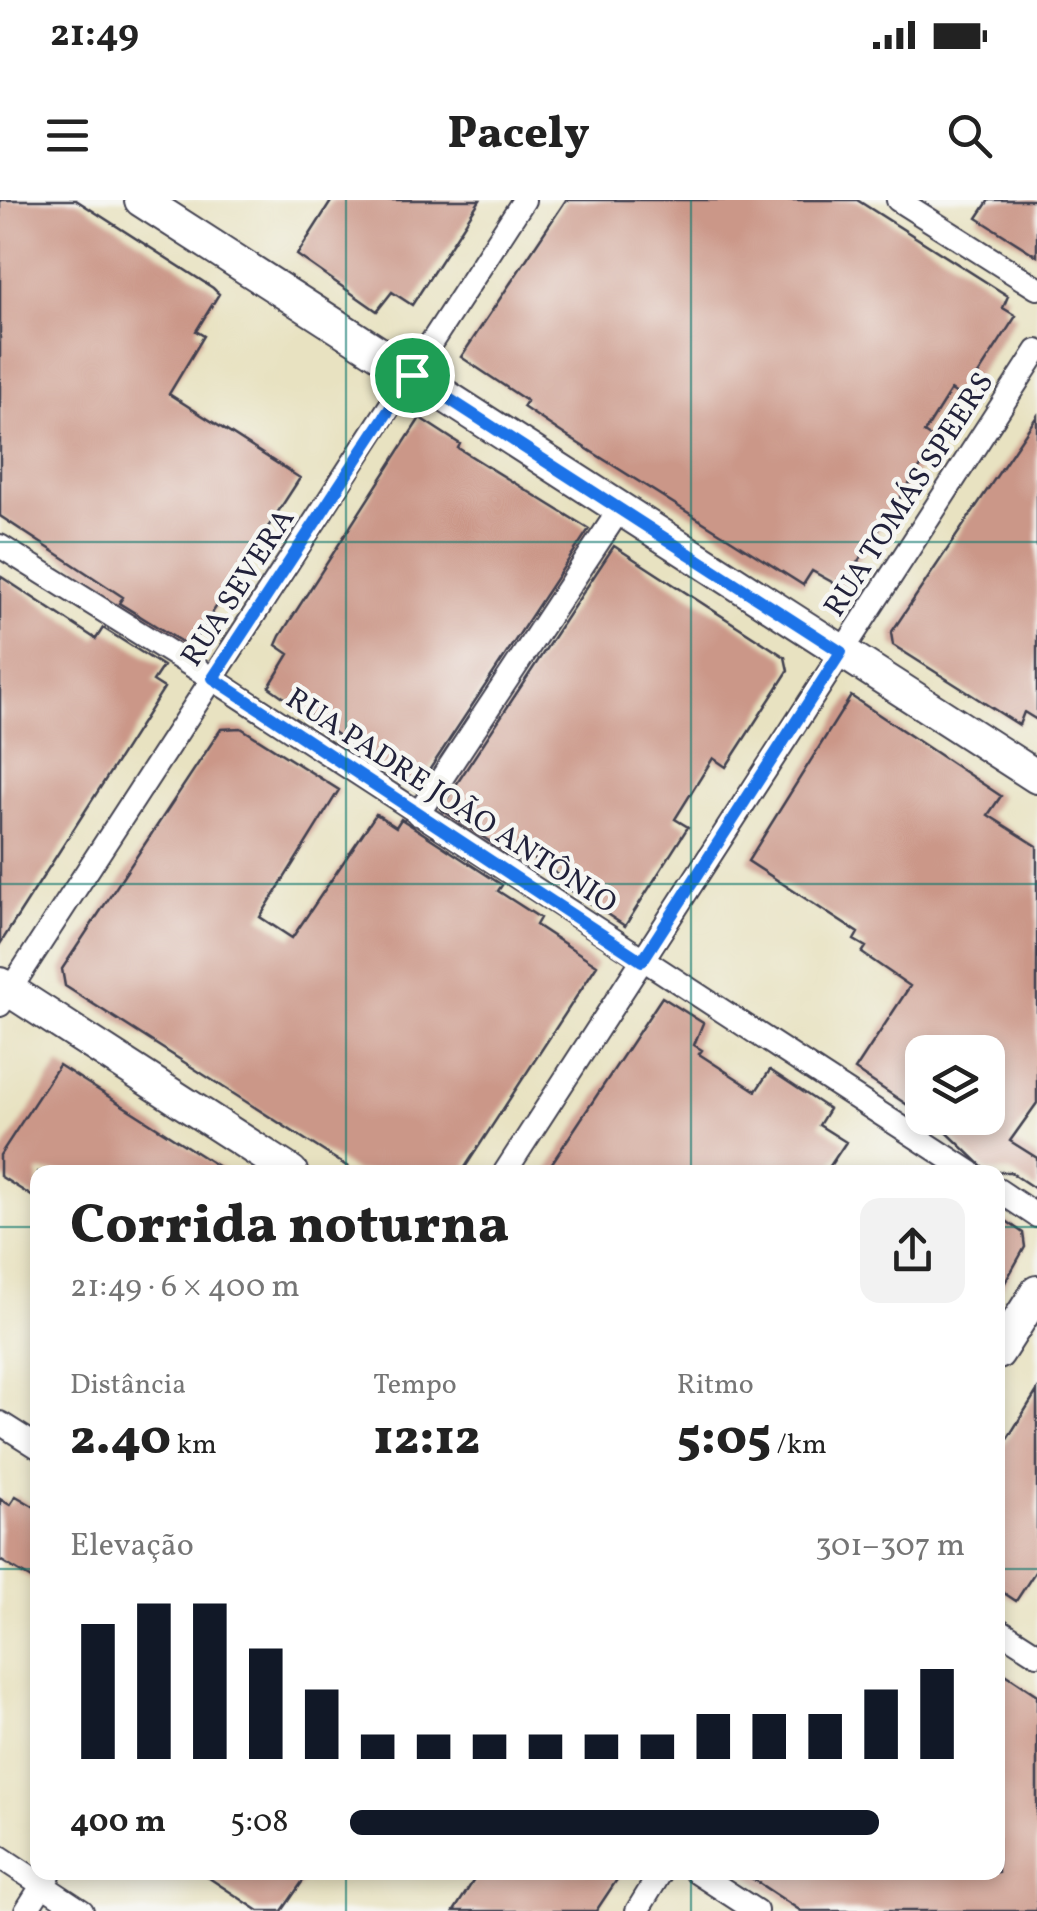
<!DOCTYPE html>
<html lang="pt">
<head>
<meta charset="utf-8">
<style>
  :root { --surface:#fff; --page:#f2f2f2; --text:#222; --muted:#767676; --accent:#111827 }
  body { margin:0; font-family:Vollkorn,serif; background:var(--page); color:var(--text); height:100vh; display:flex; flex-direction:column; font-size:38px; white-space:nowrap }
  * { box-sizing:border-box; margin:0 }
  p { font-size:32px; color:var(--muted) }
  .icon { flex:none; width:55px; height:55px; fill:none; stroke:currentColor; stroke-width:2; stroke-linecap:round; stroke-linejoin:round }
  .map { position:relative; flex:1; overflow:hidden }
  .details { position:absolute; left:30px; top:965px; width:975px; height:715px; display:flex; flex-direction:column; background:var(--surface); border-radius:20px; box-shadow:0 5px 15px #0003 }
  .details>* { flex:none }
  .buttons { position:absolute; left:905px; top:835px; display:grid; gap:20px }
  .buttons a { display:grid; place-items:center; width:100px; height:100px; border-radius:20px; background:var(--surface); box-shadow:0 5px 15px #0003; font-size:50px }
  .pin { position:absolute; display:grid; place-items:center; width:85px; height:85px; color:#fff; margin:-42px; border:5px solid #fff; border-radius:50%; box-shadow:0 2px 10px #0007 }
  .round { display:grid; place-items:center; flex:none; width:105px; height:105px; border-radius:20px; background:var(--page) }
  .headline { display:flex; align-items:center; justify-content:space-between; height:170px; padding:0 40px }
  h1 { font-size:55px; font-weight:800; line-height:75px }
  .metrics { display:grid; grid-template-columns:repeat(3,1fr); gap:15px; height:170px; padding:10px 40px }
  .metrics div { display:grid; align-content:center }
  .metrics b { font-size:50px; font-weight:800 }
  .metrics small { font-size:28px; font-weight:400 }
  .metrics p { font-size:28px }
  .chart { height:280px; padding:20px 40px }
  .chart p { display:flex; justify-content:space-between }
  .chart svg { width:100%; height:180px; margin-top:10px; stroke:var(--accent); stroke-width:6 }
  ul { padding:0 40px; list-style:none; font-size:32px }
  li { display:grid; grid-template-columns:160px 120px 1fr; align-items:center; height:75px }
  li i { height:25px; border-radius:12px; background:var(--accent) }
  .status { display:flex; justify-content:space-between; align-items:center; height:70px; padding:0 50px; background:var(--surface); direction:ltr }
  .status svg { height:28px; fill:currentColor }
  header { display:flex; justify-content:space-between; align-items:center; height:130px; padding:0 40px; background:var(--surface); font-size:45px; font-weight:800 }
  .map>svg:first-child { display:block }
  .building { fill:#cb9788 }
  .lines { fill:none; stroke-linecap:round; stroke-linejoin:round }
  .street-casing { stroke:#403f4f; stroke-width:26 }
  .secondary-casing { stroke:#403f4f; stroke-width:36 }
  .street { stroke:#fff; stroke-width:22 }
  .secondary { stroke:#fff; stroke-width:32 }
  .route-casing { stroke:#fff; stroke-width:20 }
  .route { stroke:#1a73e8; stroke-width:12 }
  .grid { fill:none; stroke:#0f766e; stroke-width:2.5; stroke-opacity:0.55 }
  .labels { text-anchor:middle; stroke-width:9; stroke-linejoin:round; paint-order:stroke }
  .street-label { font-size:30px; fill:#22223b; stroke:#f6f6f2 }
</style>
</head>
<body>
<div class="status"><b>21:49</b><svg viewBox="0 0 49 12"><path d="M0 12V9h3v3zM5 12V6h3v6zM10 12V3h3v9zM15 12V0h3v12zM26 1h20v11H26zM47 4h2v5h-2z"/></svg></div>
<header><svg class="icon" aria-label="menu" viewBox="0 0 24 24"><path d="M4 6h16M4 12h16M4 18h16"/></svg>Pacely<svg class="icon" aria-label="search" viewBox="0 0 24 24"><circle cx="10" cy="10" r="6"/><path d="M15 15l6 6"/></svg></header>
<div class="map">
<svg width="1037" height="1711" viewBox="0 0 1037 1711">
  <rect width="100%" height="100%" fill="#f6f6f2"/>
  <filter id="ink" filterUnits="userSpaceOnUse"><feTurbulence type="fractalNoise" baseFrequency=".01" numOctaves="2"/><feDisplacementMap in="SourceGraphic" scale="20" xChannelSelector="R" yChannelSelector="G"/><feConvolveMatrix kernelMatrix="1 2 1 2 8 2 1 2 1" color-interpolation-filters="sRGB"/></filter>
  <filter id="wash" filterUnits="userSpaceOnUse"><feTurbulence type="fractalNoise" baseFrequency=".0048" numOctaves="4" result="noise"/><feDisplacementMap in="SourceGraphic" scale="40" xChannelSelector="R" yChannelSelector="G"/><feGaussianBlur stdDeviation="2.25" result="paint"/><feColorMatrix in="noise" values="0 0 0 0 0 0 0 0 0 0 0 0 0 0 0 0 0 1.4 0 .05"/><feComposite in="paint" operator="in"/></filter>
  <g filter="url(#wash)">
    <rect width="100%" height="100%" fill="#e8e2c1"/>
    <g id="blocks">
      <path class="building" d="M0,0h76l137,88 6,6 -23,37 8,5 -35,58 131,84 -110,169 -71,-44 4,-6 -123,-81z
        M332,0h148l-68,105 -20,-13 -15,19 -80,-56z
        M566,0h291l151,96 -5,12 13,8 -53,82 -12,-8 -27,43 13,9 -96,145 -29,-16 -9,14 -238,-150 -42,-28 4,-6 -66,-44z
        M989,0h48v56l-60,-38z
        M1037,216v304l-13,-8 -5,13 -126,-80 -2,-12z
        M420,218l40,26 -2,4 131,81 -173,261 -147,-103 20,-33 -13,-9 4,-9z
        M614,346l171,111 3,14 -62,96 -13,-9 -38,61 13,8 -63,99 -56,-37 3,-5 -49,-32 -5,8 -78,-51z
        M0,376l96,63 7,-11 60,38 -10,15 11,7 -164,256z
        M851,496l150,100 -13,19 49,31v257l-27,38 27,17v32l-27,-18h-22l-56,-54h56v-66h-66v40l-10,16 -57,-38 55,-84 -48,-33 4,-6 -12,-7 4,-7 -110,-72z
        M241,528l98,62 -79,127 32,21 84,-124 20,13 5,-8 101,66 -4,6 42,27 -4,7 61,40 -135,207h-106l-291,-186 -3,-17 159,-240z
        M662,797l41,26 -9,22 8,5 -3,4 57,37 14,-21 59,39 -10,16 27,17 -20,30h-280z
        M59,865l168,107h-189v28l-38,-24v-21z
        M998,1015l25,18 2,14 -27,48z
        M1037,1191v178l-21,32 -18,-12v-135z
        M16,1296l22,13v74l-38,-23v-61l10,6z
        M998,1469l39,26v216h-236l-59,-39h256z
        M200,1672h109l-27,39h-23z
        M479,1672h143l-26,39h-142z"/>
    </g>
  </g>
  <g filter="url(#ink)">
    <use href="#blocks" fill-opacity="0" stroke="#403f4f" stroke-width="2.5"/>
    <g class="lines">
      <defs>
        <path id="street" d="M898,0l139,88
          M0,346l213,133 757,493
          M418,614l202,-305
          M0,805l524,-805
          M505,972l532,-821
          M998,990l39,26
          M0,1223l38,24
          M998,1429l39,25
          M0,1657l82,54
          M696,1672l60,39
          M26,1711l23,-36
          M637,1711l24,-39"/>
        <path id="secondary" d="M141,0l896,577
          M0,784l291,188
          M998,1153l39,-61"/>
      </defs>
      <use href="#street" class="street-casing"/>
      <use href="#secondary" class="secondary-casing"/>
      <use href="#street" class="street"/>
      <use href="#secondary" class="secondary"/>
    </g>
  </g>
  <g class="lines" filter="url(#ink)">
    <defs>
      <path id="route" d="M412,175l429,277 -199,309 -429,-283z"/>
    </defs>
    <use href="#route" class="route-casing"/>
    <use href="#route" class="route"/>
  </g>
  <path class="grid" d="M346,0v972M691,0v972M0,342h1037M0,684h1037M0,1027h38M998,1027h39M0,1369h38M998,1369h39M346,1672v39M691,1672v39"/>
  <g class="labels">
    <g class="street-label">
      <text transform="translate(908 294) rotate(-57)" y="10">RUA TOMÁS SPEERS</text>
      <text transform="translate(237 387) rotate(-57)" y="10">RUA SEVERA</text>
      <text transform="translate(452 600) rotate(33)" y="10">RUA PADRE JOÃO ANTÔNIO</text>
    </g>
  </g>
</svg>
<div class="buttons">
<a><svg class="icon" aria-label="layers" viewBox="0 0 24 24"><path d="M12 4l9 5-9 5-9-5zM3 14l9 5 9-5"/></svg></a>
</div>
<div class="pin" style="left:412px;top:175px;background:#1e9e55"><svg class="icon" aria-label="arrive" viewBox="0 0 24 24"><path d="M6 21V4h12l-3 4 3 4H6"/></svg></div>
<section class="details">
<div class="headline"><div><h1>Corrida noturna</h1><p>21:49 · 6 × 400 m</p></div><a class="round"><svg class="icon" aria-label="share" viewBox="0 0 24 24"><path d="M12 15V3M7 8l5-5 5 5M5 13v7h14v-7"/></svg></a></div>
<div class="metrics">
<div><p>Distância</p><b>2.40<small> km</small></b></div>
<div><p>Tempo</p><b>12:12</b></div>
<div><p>Ritmo</p><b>5:05<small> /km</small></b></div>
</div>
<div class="chart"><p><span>Elevação</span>301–307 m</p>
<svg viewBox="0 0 160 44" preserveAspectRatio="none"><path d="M5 44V11M15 44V6M25 44V6M35 44V17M45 44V27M55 44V38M65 44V38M75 44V38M85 44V38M95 44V38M105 44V38M115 44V33M125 44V33M135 44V33M145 44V27M155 44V22"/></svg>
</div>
<ul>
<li><b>400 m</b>5:08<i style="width:86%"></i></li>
</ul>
</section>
</div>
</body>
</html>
